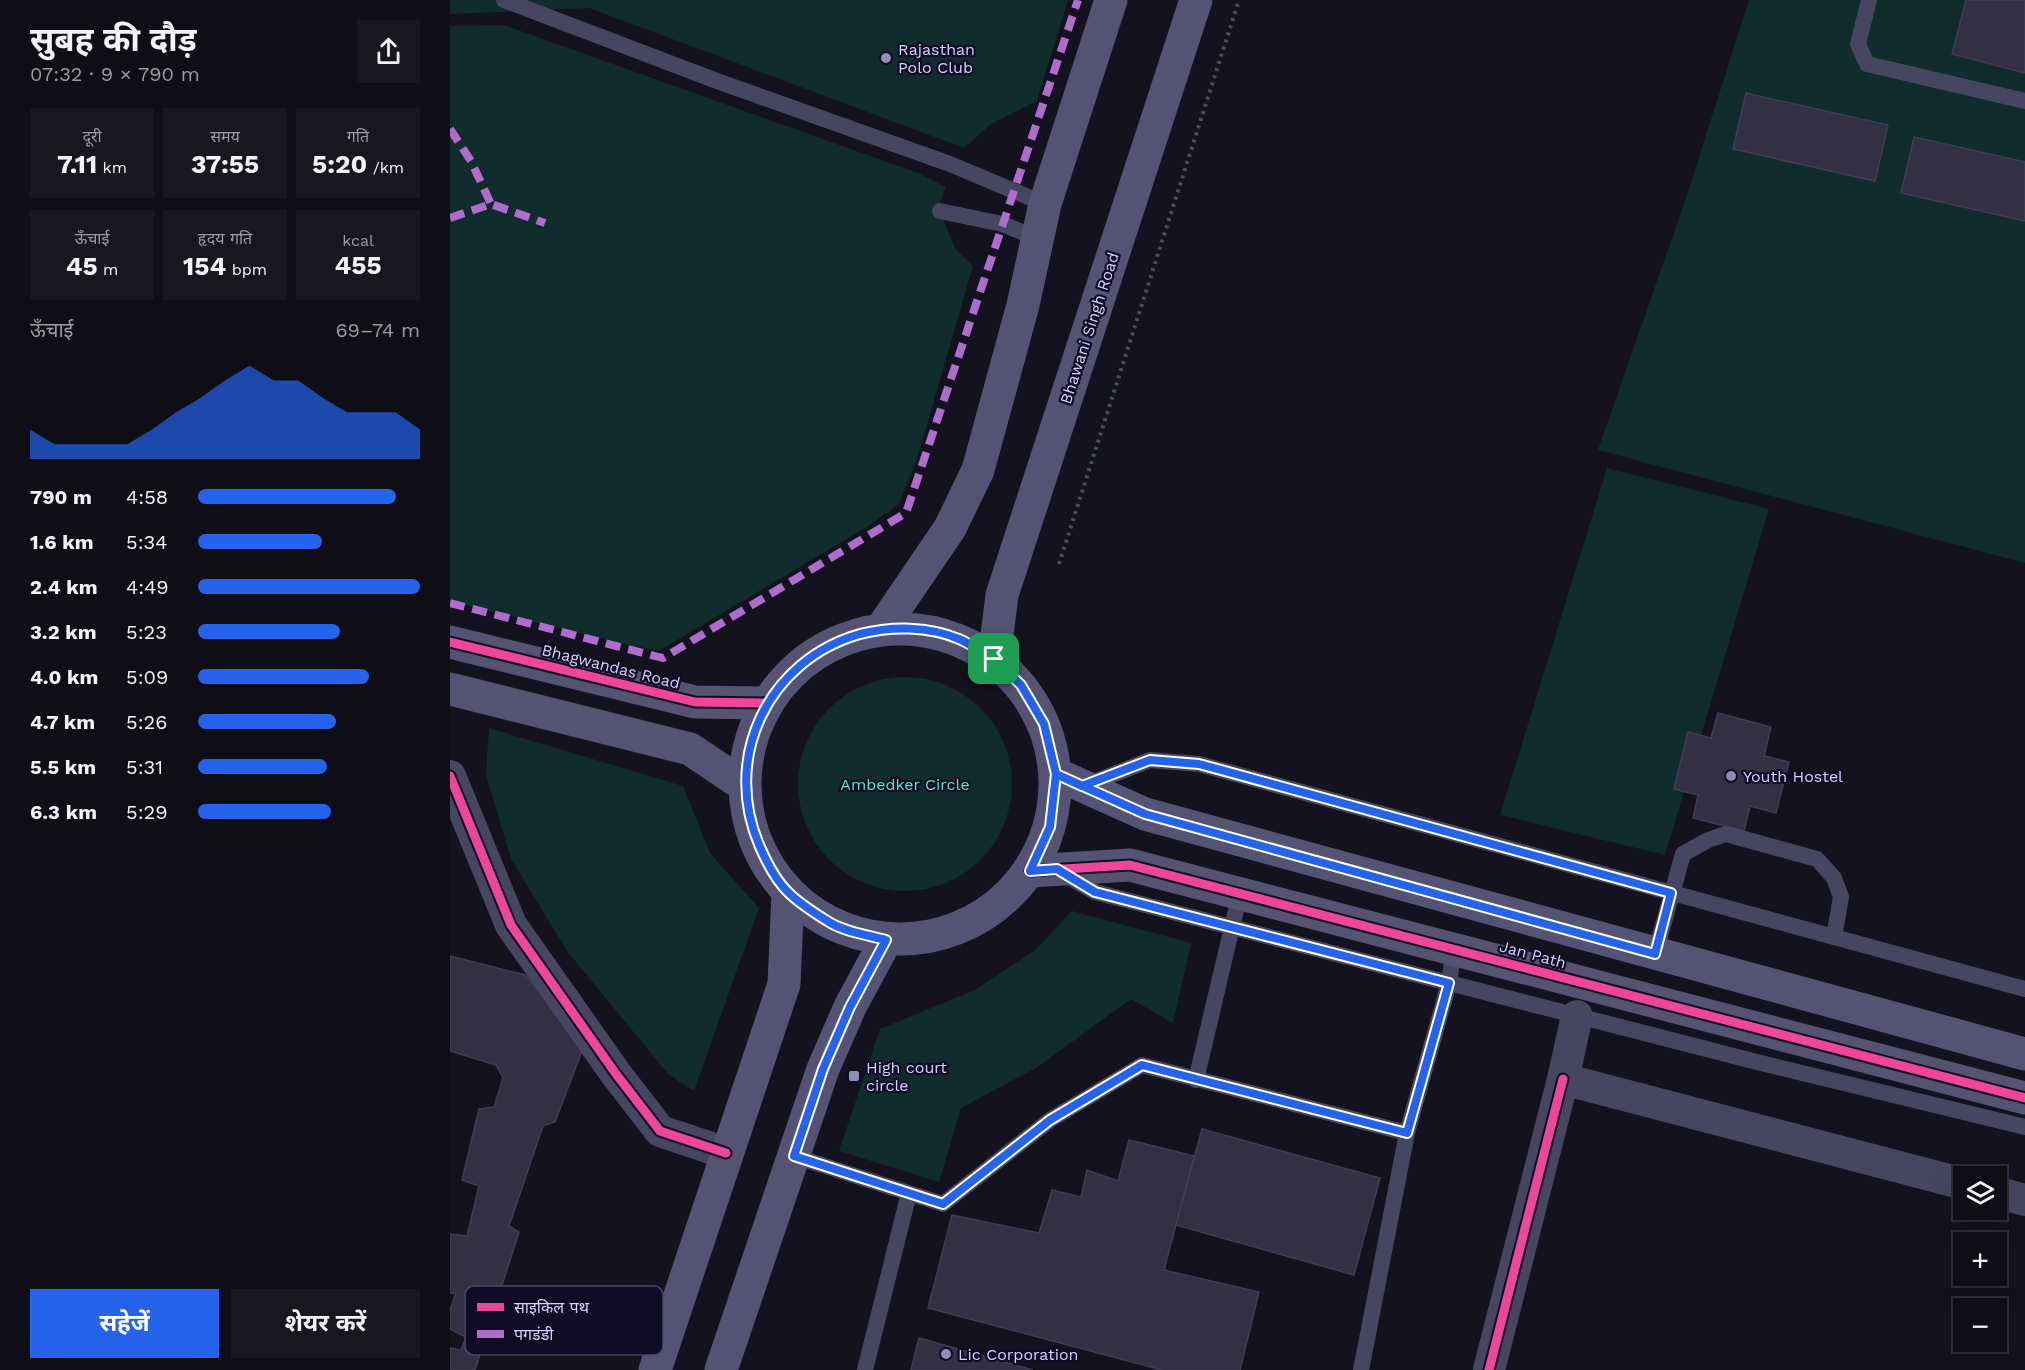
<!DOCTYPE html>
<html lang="hi">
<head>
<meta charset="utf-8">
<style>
  :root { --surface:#0f0e17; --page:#181720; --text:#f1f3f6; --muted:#9b9ca1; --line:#2f2e36; --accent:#2563eb }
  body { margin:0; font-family:"Work Sans","Noto Sans Devanagari",sans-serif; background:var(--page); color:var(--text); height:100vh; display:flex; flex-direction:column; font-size:22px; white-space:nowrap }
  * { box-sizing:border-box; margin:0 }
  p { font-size:20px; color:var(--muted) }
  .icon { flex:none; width:33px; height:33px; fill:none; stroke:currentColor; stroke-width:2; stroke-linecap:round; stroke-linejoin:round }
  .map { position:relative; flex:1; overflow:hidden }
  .panel { display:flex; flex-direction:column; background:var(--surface); width:450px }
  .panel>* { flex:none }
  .tools { position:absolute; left:1503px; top:1166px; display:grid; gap:12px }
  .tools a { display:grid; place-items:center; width:54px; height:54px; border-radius:0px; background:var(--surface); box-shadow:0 6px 24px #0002,0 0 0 2px var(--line); font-size:30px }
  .pin { position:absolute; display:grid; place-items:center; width:51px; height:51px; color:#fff; margin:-26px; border-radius:12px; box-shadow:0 3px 9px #0006 }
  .round { display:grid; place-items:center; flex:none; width:63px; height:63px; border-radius:0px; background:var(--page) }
  .head { display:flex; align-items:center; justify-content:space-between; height:102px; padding:0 30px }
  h1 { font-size:33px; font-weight:700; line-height:45px }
  .stats { display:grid; grid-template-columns:repeat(3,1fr); gap:9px; height:102px; padding:6px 30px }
  .stats div { display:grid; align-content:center; border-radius:0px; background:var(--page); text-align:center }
  .stats b { font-size:26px; font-weight:700 }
  .stats small { font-size:16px; font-weight:400 }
  .stats p { font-size:16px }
  .chart { height:168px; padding:12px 30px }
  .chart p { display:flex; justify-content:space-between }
  .chart svg { width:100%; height:108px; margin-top:6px; fill:var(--accent); opacity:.7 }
  .button { display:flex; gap:12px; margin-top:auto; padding:12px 30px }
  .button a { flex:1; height:69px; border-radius:0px; background:var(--accent); color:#fff; font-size:24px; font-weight:700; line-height:69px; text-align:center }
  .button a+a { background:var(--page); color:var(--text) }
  ul { padding:0 30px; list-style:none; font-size:20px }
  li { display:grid; grid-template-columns:96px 72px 1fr; align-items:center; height:45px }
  li i { height:15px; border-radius:8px; background:var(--accent) }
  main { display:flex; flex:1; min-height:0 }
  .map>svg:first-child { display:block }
  .green { fill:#102c2c }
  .building { fill:#323042; stroke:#413c54; stroke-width:1.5 }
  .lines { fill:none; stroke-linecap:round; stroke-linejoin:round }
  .path { stroke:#414f5f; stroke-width:4; stroke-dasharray:3 4.5; stroke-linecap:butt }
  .lane { stroke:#474660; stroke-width:16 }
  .street { stroke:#474660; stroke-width:32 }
  .secondary { stroke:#555373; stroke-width:33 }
  .quiet { stroke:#b06ccc; stroke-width:8; stroke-dasharray:15 8; stroke-linecap:butt }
  .cycleway-casing { stroke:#110c25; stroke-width:13 }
  .cycleway { stroke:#ed469a; stroke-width:9 }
  .route-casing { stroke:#fff; stroke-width:12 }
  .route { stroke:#2563eb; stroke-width:8 }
  .poi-dot { fill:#928eb1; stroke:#110c25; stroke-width:2 }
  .labels { text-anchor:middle; stroke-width:4.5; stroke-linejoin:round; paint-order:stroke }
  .poi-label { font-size:16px; fill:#d6d1ff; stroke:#110c25; text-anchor:start }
  .street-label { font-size:16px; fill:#d6d1ff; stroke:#110c25 }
  .park-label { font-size:16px; fill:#52e9c3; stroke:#110c25 }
  .key { fill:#110c25; stroke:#4c4766; stroke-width:1.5 }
  .key-label { font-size:16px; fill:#d6d1ff }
</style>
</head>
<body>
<main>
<section class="panel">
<div class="head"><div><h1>सुबह की दौड़</h1><p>07:32 · 9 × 790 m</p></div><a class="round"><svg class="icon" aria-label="share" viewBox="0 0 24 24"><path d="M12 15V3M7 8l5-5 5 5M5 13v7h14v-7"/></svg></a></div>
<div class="stats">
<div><p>दूरी</p><b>7.11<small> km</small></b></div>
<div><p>समय</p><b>37:55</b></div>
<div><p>गति</p><b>5:20<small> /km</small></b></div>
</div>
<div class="stats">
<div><p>ऊँचाई</p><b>45<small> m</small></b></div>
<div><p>हृदय गति</p><b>154<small> bpm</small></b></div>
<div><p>kcal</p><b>455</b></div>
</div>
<div class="chart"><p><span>ऊँचाई</span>69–74 m</p>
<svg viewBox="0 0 160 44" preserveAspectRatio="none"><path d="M0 44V32L10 38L20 38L30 38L40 38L50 32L60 25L70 19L80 12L90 6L100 12L110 12L120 19L130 25L140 25L150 25L160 32V44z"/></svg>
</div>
<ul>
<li><b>790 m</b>4:58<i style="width:89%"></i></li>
<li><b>1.6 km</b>5:34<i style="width:56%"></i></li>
<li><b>2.4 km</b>4:49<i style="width:100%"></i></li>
<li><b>3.2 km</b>5:23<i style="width:64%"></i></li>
<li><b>4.0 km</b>5:09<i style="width:77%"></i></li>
<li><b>4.7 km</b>5:26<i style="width:62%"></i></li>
<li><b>5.5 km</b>5:31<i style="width:58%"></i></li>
<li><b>6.3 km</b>5:29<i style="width:60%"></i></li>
</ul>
<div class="button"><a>सहेजें</a><a>शेयर करें</a></div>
</section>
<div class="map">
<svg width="1575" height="1370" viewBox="0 0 1575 1370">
  <rect width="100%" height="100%" fill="#14121f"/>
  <path class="green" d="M0,0h618l-31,101 -46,23 -27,24 -375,-140 -139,6z
    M1299,0h276v563l-427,-113 87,-249z
    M54,25l414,148 28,14 -8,20 18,43 17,16 -56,193 -18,45 -34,24 -206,123 -48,-10 -161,-40v-575z
    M1157,468l162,41 -104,346 -165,-40z
    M348 784a107 107 0 1 1 214 0a107 107 0 1 1-214 0Z
    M39,728l194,58 27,67 49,55 -65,183 -25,-16 -102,-124 -56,-92 -25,-84z
    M622,911l119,32 -18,80 -42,-24 -95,69 -75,40 -22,74 -100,-31 41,-122 95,-39 59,-39z"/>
  <path class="building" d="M1516,0h59v73l-73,-19z
    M1296,93l142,32 -13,56 -142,-32z
    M1464,137l111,25v59l-124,-28z
    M1268,713l53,14 -7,29 25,6 -13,51 -26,-7 -6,25 -51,-13 5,-23 -24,-6 14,-57 23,6z
    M0,956l75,19 59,71 -29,76 -12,4 -34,100 10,6 -44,138h-25v-22l11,2 5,-13 -16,-8v-19l6,-17h-6v-59l17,2 12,-50 -17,-6 17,-71 15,-2 9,-29 -7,-13 -46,-14z
    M752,1129l178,49 -26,97 -178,-50z
    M679,1140l65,16 -30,114 95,22 -19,78h-78l-234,-62 24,-93 87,18 13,-43 29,7 6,-27 31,11z
    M469,1338l114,32h-122z"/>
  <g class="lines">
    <path class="path" d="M609,564l180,-564"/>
    <path class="lane" d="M54,0l213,81 233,83 95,40
      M1419,0l-11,44 9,20 158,37
      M490,211l62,13 35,14
      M636,785l64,-25 49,4 826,225
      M614,874l31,18 666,171 264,64
      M1205,954l28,-100 25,-14 18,-6 91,25 17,19 7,19 -7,40
      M746,1080l44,-187
      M957,1133l42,-150 5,-34
      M344,1156l149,48 107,-84 92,-55 265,68 -46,237
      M415,1370l44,-177"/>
    <path class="street" d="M0,776l61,149 105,149 44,57 66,22
      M1127,1016l-14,63 401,105
      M1546,1192l29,8
      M1039,1370l74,-291"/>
    <path class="secondary" d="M432,628l68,-100 28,-58 45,-165 22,-101 66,-204
      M295 784a155 155 0 1 1 310 0a155 155 0 1 1-310 0Z
      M0,642l245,60 72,1
      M544,659l8,-64 194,-595
      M0,689l240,60 55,37
      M606,774l89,40 880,240
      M580,871l100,-6 895,233
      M205,1370l129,-386 4,-91
      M271,1370l102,-301 27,-62 36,-67"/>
    <path class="quiet" d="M0,129l21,32 20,43
      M0,218l41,-14 54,19
      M0,603l213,55 243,-145 172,-513"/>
    <defs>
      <path id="cycleway" d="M0,642l245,60 72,1
        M0,776l61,149 105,149 44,57 66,22
        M580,871l100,-6 895,233
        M1039,1370l74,-291"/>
    </defs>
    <use href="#cycleway" class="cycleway-casing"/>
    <use href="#cycleway" class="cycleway"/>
  </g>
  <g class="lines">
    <defs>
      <path id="route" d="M544,659c-11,-6 -23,-15 -35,-20 -31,-13 -67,-13 -99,-5 -92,26 -139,124 -100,213 7,16 16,34 29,46 11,11 27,21 40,29 16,10 39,13 57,18l-36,67 -27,62 -29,87 149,48 107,-84 92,-55 265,68 42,-150 -354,-91 -38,-23 -27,2 20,-44 6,-53 26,12 68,-26 49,4 472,129 -16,61 -510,-140 -89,-40 -12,-50 -23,-39 -27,-26"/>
    </defs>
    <use href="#route" class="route-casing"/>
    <use href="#route" class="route"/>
  </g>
  <g class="poi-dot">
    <circle cx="436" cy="58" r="6"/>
    <circle cx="1281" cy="776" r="6"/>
    <rect x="398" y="1070" width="12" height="12" rx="3"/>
    <circle cx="496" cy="1354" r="6"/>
  </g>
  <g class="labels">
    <g class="poi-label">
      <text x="448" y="55">Rajasthan<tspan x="448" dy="18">Polo Club</tspan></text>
      <text x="1293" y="782">Youth Hostel</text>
      <text x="416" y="1073">High court<tspan x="416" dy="18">circle</tspan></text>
      <text x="508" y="1360">Lic Corporation</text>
    </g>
    <g class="street-label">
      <text transform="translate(639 328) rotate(-72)" y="6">Bhawani Singh Road</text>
      <text transform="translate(161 666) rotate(14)" y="6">Bhagwandas Road</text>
      <text transform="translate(1083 954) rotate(15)" y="6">Jan Path</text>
    </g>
    <g class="park-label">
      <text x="455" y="790">Ambedker Circle</text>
    </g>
  </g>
  <rect x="15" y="1286" width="198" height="69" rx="9" class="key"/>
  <rect x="27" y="1303" width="27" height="8" fill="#ed469a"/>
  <rect x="27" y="1330" width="27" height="8" fill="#b06ccc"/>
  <g class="key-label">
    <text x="64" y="1313">साइकिल पथ</text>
    <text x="64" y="1340">पगडंडी</text>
  </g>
</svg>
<div class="tools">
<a><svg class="icon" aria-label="layers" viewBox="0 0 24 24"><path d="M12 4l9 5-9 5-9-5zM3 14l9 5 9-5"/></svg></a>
<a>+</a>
<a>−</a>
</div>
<div class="pin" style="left:544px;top:659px;background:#1e9e55"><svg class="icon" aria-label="arrive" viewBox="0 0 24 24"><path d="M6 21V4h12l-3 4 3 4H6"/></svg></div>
</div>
</main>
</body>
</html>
